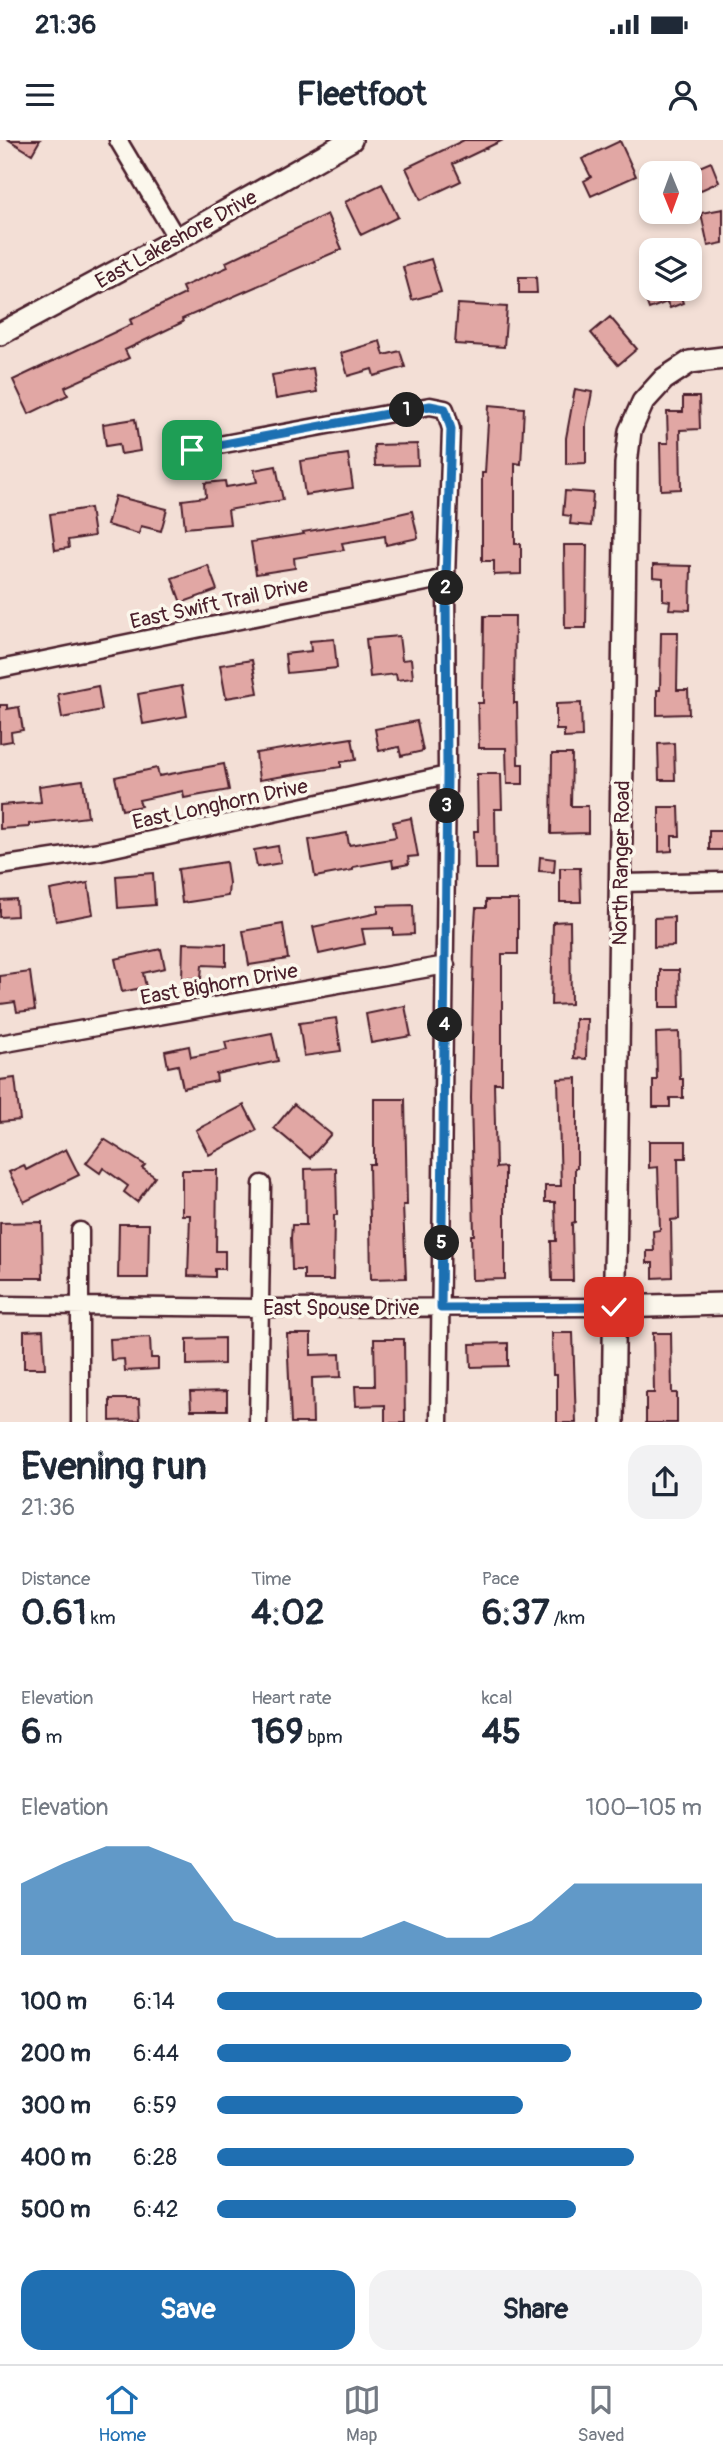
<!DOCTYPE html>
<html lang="en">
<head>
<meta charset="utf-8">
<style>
  :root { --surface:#fff; --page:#f2f2f3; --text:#1f2937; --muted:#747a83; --line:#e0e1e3; --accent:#1f6fb2 }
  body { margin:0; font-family:Pangolin,sans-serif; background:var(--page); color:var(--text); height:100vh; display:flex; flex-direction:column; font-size:26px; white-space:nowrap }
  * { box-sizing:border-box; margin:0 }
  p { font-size:23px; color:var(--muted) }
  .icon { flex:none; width:38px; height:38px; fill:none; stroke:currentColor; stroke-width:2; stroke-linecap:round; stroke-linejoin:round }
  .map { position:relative; height:1282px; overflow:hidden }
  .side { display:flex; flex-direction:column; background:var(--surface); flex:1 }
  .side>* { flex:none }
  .needle { width:46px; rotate:179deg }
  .tools { position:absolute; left:639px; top:21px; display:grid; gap:14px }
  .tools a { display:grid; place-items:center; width:63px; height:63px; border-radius:14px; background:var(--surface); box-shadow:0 4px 10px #0003; font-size:35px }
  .pin { position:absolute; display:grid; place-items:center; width:60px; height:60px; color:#fff; margin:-30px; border-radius:14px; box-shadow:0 4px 10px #0006 }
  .km { position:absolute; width:35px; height:35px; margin:-18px; border-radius:50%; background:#222; color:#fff; font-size:19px; line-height:35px; text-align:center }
  .round { display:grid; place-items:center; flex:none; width:74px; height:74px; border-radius:21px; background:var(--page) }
  .overview { display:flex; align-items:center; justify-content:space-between; height:119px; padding:0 21px }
  h1 { font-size:38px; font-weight:700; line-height:52px }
  .stats { display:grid; grid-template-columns:repeat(3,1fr); gap:10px; height:119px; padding:7px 21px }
  .stats div { display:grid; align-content:center }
  .stats b { font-size:35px; font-weight:700 }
  .stats small { font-size:19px; font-weight:400 }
  .stats p { font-size:19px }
  .chart { height:196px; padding:14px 21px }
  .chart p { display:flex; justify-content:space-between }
  .chart svg { width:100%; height:126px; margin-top:7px; fill:var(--accent); opacity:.7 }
  .primary-button { display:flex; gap:14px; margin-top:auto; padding:14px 21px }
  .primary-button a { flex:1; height:80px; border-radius:21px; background:var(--accent); color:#fff; font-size:28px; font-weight:700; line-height:80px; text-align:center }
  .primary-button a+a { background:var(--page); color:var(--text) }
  ul { padding:0 21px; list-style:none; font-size:23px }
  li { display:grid; grid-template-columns:112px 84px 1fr; align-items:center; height:52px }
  li i { height:18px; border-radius:9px; background:var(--accent) }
  .status { display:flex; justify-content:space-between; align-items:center; height:49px; padding:0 35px; background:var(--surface); direction:ltr }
  .status svg { height:19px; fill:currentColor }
  header { display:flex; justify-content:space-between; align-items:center; height:91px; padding:0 21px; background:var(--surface); font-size:32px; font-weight:700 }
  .menu { display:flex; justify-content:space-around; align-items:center; height:98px; border-top:2px solid var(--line); background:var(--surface); font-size:19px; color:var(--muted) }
  .menu a { display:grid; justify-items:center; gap:4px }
  .menu .active { color:var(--accent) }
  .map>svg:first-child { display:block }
  .building { fill:#e1a7a4; stroke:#4a1f2b; stroke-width:2 }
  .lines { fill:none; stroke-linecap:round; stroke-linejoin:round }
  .street-casing { stroke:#4a1f2b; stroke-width:21 }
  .secondary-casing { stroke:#4a1f2b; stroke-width:26 }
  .street { stroke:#fbf7ec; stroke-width:16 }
  .secondary { stroke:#fbf7ec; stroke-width:21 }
  .route-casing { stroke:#fff; stroke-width:14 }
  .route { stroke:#1f6fb2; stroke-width:9 }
  .labels { text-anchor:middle; stroke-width:7; stroke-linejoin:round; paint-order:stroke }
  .street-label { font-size:21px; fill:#4a1f2b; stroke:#fbf7ec }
</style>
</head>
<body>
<div class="status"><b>21:36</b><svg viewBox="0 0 49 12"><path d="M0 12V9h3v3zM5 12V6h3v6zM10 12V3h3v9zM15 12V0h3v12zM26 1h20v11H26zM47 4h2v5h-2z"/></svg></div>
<header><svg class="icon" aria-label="menu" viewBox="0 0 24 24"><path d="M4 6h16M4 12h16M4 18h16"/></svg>Fleetfoot<svg class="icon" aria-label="person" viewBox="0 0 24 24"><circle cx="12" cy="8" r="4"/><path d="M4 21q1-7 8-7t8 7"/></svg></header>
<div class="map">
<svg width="723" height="1283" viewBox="0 0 723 1283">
  <rect width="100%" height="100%" fill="#f3dfd6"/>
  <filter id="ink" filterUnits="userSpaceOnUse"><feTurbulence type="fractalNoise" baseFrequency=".0143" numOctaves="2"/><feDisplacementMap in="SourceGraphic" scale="14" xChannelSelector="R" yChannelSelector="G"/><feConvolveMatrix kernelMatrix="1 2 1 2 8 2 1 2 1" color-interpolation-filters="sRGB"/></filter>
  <g filter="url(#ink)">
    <path class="building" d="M9,0h31l-8,14z
      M464,0h39l-50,24 8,17 -40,19 -15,-32z
      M620,1l16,35 -45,20 -7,-15 7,-4 -9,-18z
      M711,22l8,20 -29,13v-24z
      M382,44l16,33 -37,18 -16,-33z
      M723,69v34l-15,3 -7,-33z
      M327,74l15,35 -160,70 1,3 -58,28 4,8 -64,29 3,8 -39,19 -16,-34 119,-56 -2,-4 55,-26 -3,-7 46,-20 -2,-5z
      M431,119l10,33 -29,8 -9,-33z
      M519,137h17l1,16h-18z
      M642,149h36l5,14 -13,5 -3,-6 -18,7z
      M458,164l49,3 -3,40 -49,-3z
      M610,177l27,32 -19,16 -27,-32z
      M380,201l4,14 16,-4 5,16 -31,9 -2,-7 -24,7 -7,-23z
      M313,228l4,24 -41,7 -4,-24z
      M575,249l17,3 -6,32v39l-20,1v-26z
      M683,257h16l1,32 -20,1 1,59 -20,1 -1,-47h8l-1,-31h16z
      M489,265l35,3 -3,56 -6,-1v81h6v30l-27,1v-14h-12v-88h3z
      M135,279l5,32 -19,3 -2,-10 -13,2 -3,-22z
      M417,304l1,21 -43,1 -1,-21z
      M348,314l5,34 -48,7 -5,-34z
      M276,326l7,34 -55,10 2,14 -45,4 -3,-28 24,-3 -1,-14 20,-2 1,6 31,-5 -3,-12z
      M565,351l28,2 -2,33 -21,-2 1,-8 -8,-1z
      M115,356l52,13 -6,22 -20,-5 -2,8 -32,-9z
      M90,368l4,28 -26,4 1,8 -14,2 -5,-36z
      M412,371l6,27 -32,7 -1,-9 -43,7 2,7 -50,8 1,10 -39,6 -5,-32 53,-8 -1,-2 65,-11z
      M564,405h23l-1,83h-21z
      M208,425l9,25 -36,13 -9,-25z
      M653,425l38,1 -1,44 -21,-1 1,-8 -7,-1v-22l-10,-1z
      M484,476h31l-1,87h3l1,61h5v20h-16l-1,-36h-27l-1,-45h5z
      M661,492h17l-1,58h11l1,24 -32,1v-25h3z
      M399,496l3,24 9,-1 2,19 -16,2 -1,-6 -26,3 -4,-38z
      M334,499l3,29 -50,5 -2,-19 26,-3 -1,-10z
      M252,520l6,33 -32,5 -6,-33z
      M98,546l4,24 -40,8 -4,-24z
      M182,546l5,30 -44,8 -5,-30z
      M581,563l1,34 -18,1v-8h-8v-26z
      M0,565h7v4l12,-2 4,23 -12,2 1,9 -12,2z
      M417,581l6,30 -22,5 -2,-9 -20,4 -4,-22z
      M352,598l4,22 -15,2v5l-82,13 -3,-27z
      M674,603l1,37h-16l-1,-36z
      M552,614h20l-1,52h17v27l-37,1z
      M224,624l5,26 -45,8 -1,-7 -44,9 2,6 -19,4 -7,-33 42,-9 2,8z
      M477,634h24l1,35h-7l1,60h-21l-1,-38h4z
      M83,640l5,37 -59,7v3l-29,2v-24l41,-3 -2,-16z
      M659,667h20l1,29h-8v15l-13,1z
      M411,678l7,38 -10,1 1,7 -16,3 -1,-7 -39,7v3l-38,7 -6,-37 38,-7 2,12 47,-8 -3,-15z
      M709,691h14v19h-14z
      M278,706l3,17 -24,4 -3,-17z
      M540,717l15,2 -1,13 -15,-1z
      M226,722l3,21 -1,13 -46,7 -4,-34z
      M560,728h20l1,34h-21z
      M153,733l2,32 -37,3 -2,-32z
      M88,743l5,31 -37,7 -6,-31z
      M16,759l1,17 -17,1v-17z
      M486,760h32v54h-16v129h-8l2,85 9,-1v112l-33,1 -1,-45h3l-3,-137 3,-162 2,-28h10z
      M413,765l1,29 -21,1v-7l-31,1 3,15 -46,10 -6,-27 65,-14v-7z
      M674,777v29l-20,1v-29z
      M570,781l1,83 -20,1 2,-83z
      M283,784l5,35 -39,6 -6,-34z
      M183,803l43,1v22l-24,-1 -1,14 -19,-1z
      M161,809l4,19 -22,5 3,14 -24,5 -7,-33z
      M660,830h19l1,37h-20z
      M30,832l5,38 -18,2 -2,-10 -15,2v-28z
      M405,866l6,30 -40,7 -5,-29z
      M336,878l5,33 -37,5 -5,-33z
      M575,879h12l-1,40 -12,-1z
      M679,892l1,47h3v19h-13v9h-17v-27h4l-1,-47z
      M272,893l6,28 -62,13 1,7 -34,7 -5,-23 -10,2 -3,-16 24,-5 2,11 36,-7 -2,-8z
      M15,938l5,42 -20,2v-42z
      M577,938v90h-2v54l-3,1 1,58h-21l-1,-40h5l-1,-39h-10v-16h16l-3,-107z
      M374,959h31l2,106h-4l3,73 -35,1 -2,-115h5z
      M294,964l37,30 -21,24 -36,-30z
      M244,965l13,25 -48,25 -13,-25z
      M104,999l41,26 -3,3 13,9 -18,25 -13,-10 4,-6 -25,-18 -3,5 -14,-10z
      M649,1001h37v17h-8l1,61 -8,1 1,57 -19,1v-15h-6v-12h7l-1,-20 7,-1 -2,-63 -9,1z
      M66,1009l13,26 -55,27 -15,-30 15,-7 2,5z
      M336,1028l1,47h-3l-1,65h-29v-10h-12l-1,-32 1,-13h14l-1,-56z
      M182,1030h35l-1,81h9v18h-10v8l-27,-1 2,-61h-8z
      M42,1082l1,56h-43v-55z
      M119,1084h30l-1,54h-30z
      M43,1190l2,38h-21v-37z
      M552,1193h21l3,90h-19v-48h-4z
      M653,1193h18l1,60h5v30h-31v-30h8z
      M287,1194h24v21l29,-1 1,23 -29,1 1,45h-22z
      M150,1197l1,21h7v11l-33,2 -1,-12 -13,1 -1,-21z
      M224,1198v26l-37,1v-26z
      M374,1199h30l1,84h-20v-18l-29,1 -1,-20h20z
      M508,1203v23l-37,1 -1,-23z
      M227,1251v19h-36l-1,-18z
      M110,1259h29l1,21 -30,1z"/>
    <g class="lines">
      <defs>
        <path id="street" d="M118,0l59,99
          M192,310l238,-44 15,3 6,20 -5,149 1,197 -8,648
          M0,529l446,-91
          M0,726l100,-15 347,-76
          M621,743l102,-2
          M0,904l446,-79
          M0,1165l259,3 355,-1
          M80,1283v-192
          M258,1283l4,-239"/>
        <path id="secondary" d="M0,194l177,-95 174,-99
          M614,1167l109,-3
          M613,1283l13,-959 4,-33 13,-29 21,-23 26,-17 33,-4"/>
      </defs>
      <use href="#street" class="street-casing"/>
      <use href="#secondary" class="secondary-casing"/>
      <use href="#street" class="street"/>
      <use href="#secondary" class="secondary"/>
    </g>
  </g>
  <g class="lines" filter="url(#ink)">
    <defs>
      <path id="route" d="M192,310l238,-44 15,3 6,20 -5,149 1,197 -6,533 173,-1"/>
    </defs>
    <use href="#route" class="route-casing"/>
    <use href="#route" class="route"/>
  </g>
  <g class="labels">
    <g class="street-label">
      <text transform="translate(176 99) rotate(-29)" y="7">East Lakeshore Drive</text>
      <text transform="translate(219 463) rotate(-12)" y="7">East Swift Trail Drive</text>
      <text transform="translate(220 664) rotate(-12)" y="7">East Longhorn Drive</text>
      <text transform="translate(621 723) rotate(-89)" y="7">North Ranger Road</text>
      <text transform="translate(219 844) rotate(-10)" y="7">East Bighorn Drive</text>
      <text x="341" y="1175">East Spouse Drive</text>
    </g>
  </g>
</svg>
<div class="tools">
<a><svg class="needle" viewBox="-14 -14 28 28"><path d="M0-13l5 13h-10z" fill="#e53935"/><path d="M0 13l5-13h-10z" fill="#747a83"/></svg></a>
<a><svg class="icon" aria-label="layers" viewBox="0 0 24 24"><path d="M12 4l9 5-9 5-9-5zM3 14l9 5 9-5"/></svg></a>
</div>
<div class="pin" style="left:192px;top:310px;background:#1e9e55"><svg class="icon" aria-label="arrive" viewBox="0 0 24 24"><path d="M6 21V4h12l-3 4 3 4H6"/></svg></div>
<div class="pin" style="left:614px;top:1167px;background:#d93025"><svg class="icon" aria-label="check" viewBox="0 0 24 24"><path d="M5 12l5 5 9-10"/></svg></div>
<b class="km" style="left:407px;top:270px">1</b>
<b class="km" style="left:446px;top:448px">2</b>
<b class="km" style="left:447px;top:666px">3</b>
<b class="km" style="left:445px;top:885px">4</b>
<b class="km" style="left:442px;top:1103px">5</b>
</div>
<section class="side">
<div class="overview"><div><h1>Evening run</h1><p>21:36</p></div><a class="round"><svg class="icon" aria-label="share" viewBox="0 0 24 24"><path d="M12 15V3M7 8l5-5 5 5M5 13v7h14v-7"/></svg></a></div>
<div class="stats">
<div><p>Distance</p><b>0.61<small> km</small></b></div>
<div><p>Time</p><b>4:02</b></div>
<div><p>Pace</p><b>6:37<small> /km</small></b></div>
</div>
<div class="stats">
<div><p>Elevation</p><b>6<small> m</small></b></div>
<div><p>Heart rate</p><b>169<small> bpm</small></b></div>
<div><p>kcal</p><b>45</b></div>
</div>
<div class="chart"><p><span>Elevation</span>100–105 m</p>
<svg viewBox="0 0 160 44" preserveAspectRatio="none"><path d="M0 44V19L10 12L20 6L30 6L40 12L50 32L60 38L70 38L80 38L90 32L100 38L110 38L120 32L130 19L140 19L150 19L160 19V44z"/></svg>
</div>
<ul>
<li><b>100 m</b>6:14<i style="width:100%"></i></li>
<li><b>200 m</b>6:44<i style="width:73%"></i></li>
<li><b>300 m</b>6:59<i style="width:63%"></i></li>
<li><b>400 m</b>6:28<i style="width:86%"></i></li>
<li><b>500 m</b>6:42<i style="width:74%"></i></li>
</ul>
<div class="primary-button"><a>Save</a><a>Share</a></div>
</section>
<nav class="menu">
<a class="active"><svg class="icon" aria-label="home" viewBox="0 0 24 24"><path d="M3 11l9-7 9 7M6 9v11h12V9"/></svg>Home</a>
<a><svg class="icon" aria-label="map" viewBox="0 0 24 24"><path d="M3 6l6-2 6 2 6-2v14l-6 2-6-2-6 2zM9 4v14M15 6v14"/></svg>Map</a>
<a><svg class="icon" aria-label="saved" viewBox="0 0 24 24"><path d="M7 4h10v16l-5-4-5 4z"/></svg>Saved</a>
</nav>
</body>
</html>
